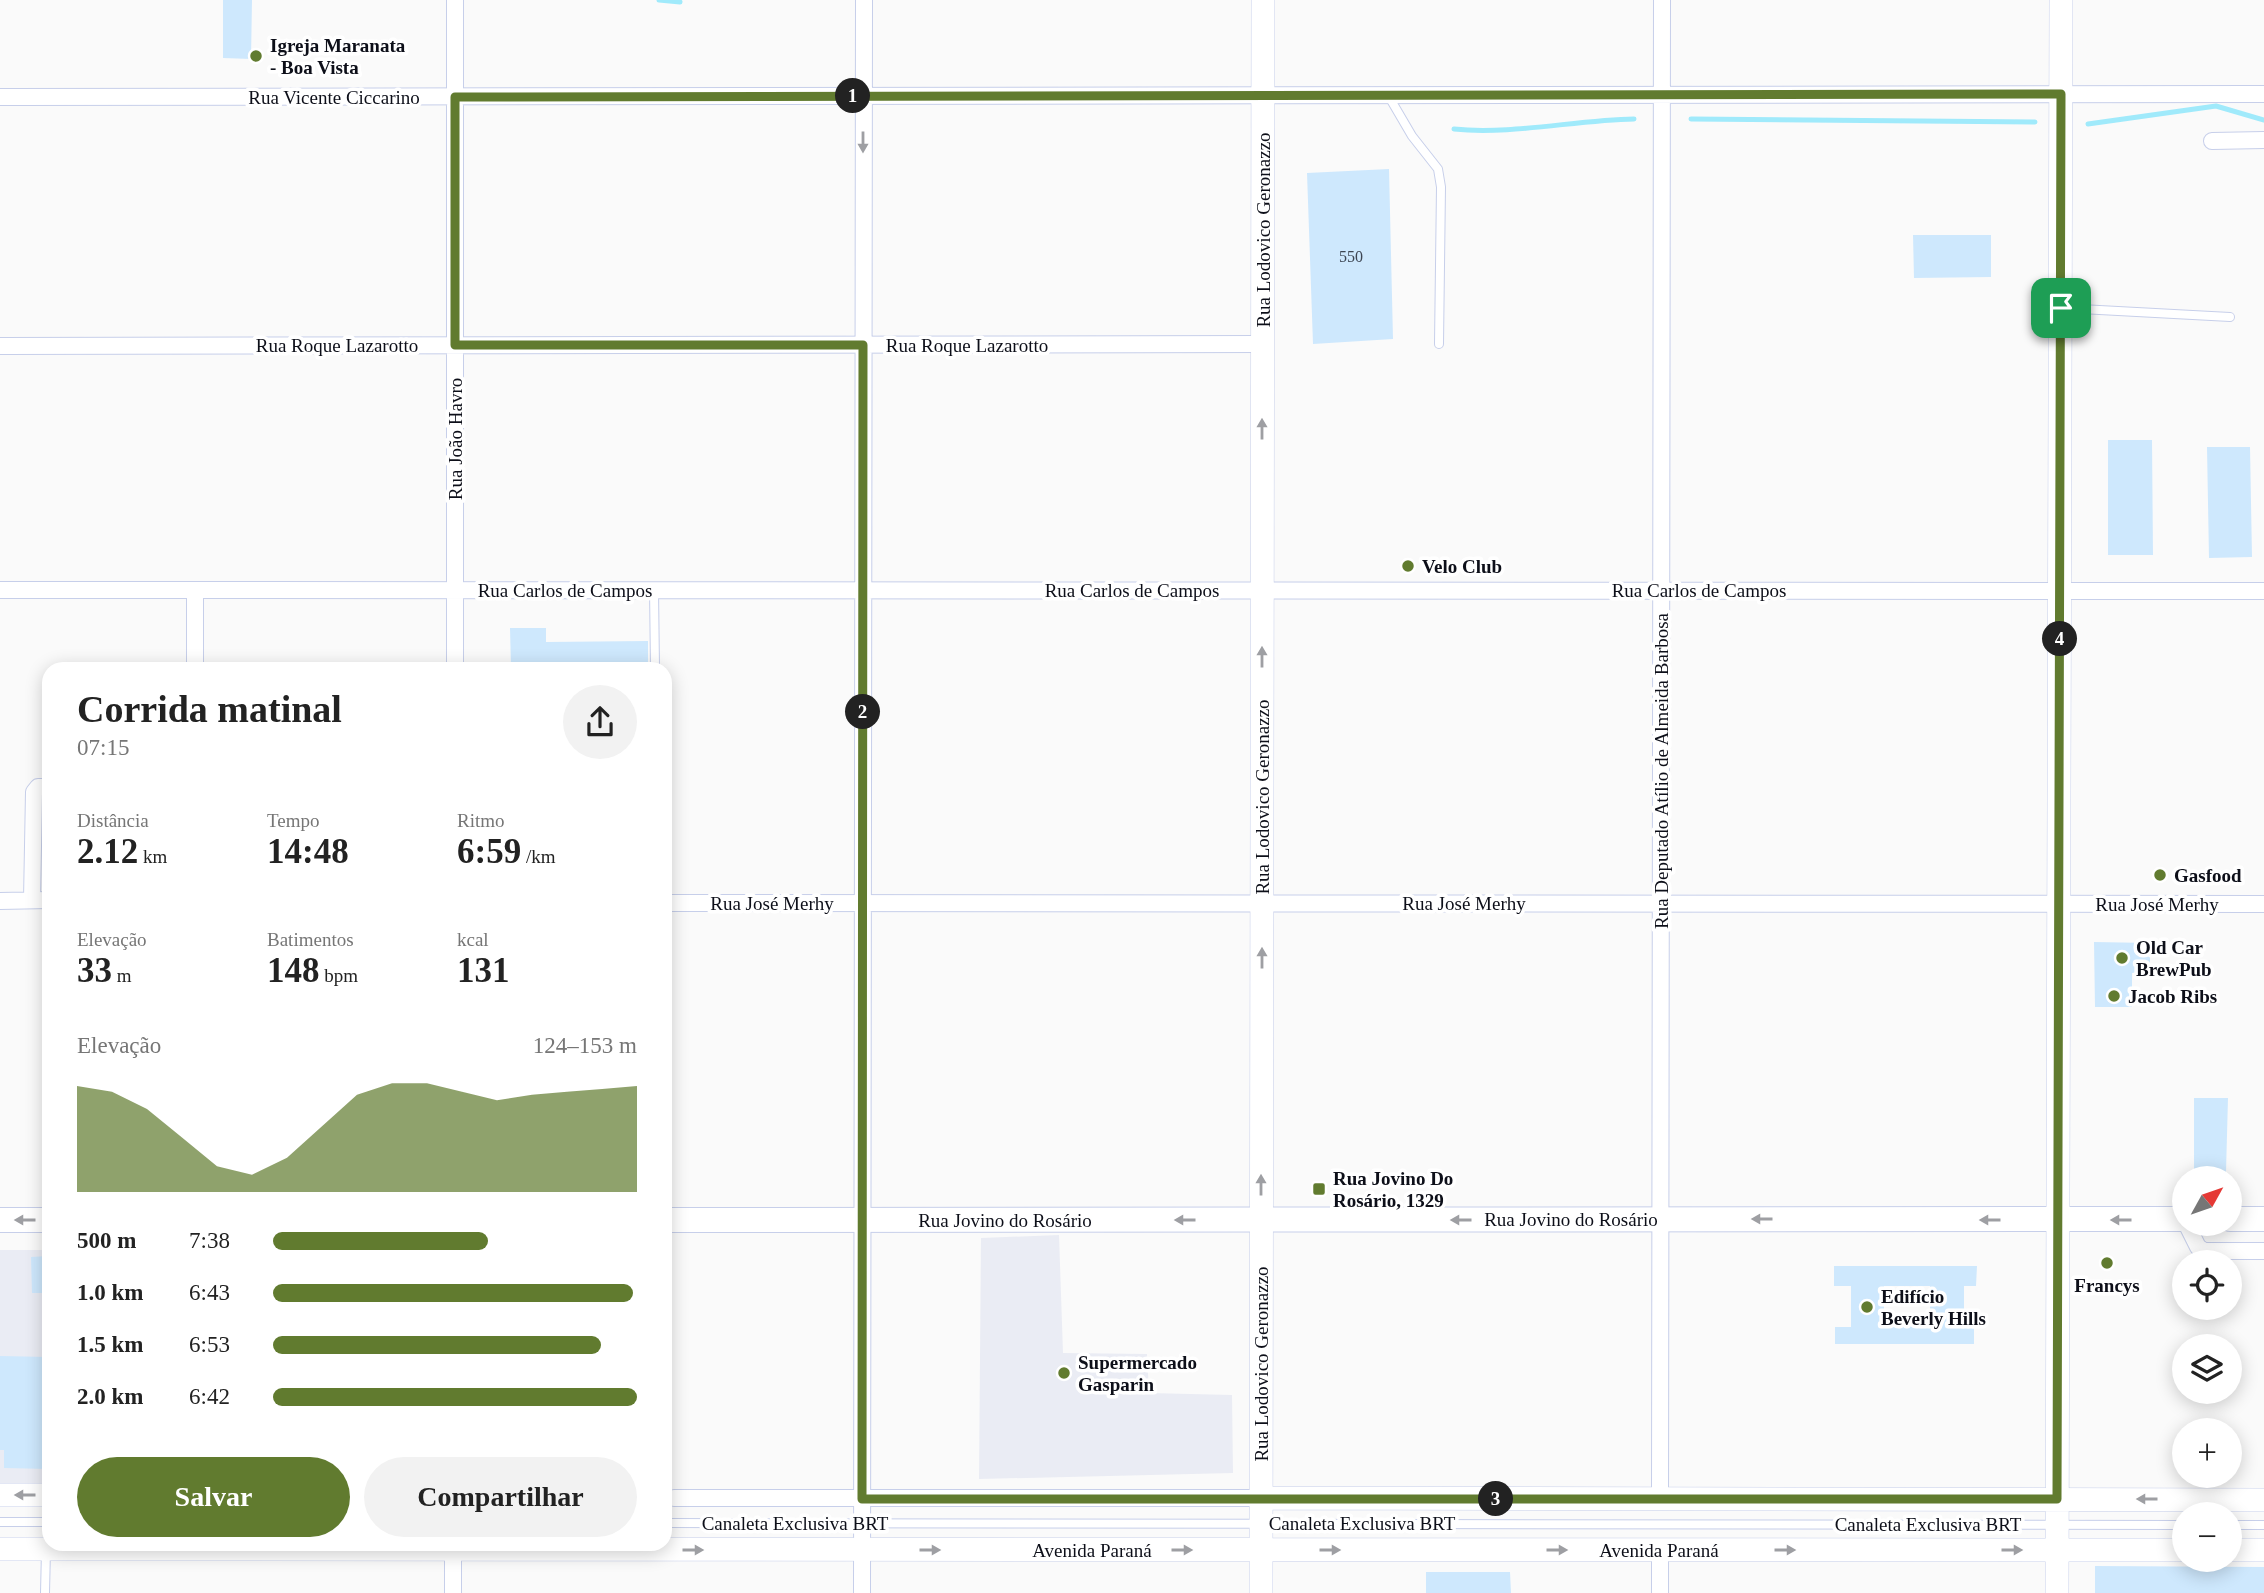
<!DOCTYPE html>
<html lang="pt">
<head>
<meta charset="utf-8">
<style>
  :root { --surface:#fff; --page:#f2f2f2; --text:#222; --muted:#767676; --accent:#617b2f }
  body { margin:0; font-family:"Times New Roman",serif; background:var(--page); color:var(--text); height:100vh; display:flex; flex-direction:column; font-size:26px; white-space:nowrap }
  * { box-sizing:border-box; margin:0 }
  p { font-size:23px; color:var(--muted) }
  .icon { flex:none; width:38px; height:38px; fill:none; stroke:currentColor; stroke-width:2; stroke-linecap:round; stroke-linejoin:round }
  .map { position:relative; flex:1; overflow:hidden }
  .panel { position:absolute; left:42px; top:662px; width:630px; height:889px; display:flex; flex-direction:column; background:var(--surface); border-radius:21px; box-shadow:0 4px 18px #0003 }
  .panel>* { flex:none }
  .needle { width:46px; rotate:50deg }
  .fabs { position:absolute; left:2172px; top:1166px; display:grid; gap:14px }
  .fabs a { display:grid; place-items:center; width:70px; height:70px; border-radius:50%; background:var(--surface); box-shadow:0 4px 18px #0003; font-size:35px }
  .pin { position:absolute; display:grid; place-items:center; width:60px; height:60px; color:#fff; margin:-30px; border-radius:14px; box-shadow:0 4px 10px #0006 }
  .km { position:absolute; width:35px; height:35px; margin:-18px; border-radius:50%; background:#222; color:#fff; font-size:19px; line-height:35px; text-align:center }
  .round { display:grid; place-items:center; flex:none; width:74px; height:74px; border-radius:37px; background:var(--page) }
  .summary { display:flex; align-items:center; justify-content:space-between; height:119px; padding:0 35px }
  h1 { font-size:38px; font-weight:800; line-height:52px }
  .metrics { display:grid; grid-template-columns:repeat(3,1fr); gap:10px; height:119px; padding:7px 35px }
  .metrics div { display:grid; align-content:center }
  .metrics b { font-size:35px; font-weight:800 }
  .metrics small { font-size:19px; font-weight:400 }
  .metrics p { font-size:19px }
  .chart { height:196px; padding:14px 35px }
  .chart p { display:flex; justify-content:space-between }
  .chart svg { width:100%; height:126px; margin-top:7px; fill:var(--accent); opacity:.7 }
  .cta { display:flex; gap:14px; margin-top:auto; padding:14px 35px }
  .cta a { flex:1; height:80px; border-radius:42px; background:var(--accent); color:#fff; font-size:28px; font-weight:800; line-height:80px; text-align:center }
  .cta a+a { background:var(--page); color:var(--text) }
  ul { padding:0 35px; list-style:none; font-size:23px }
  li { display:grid; grid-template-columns:112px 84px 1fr; align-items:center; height:52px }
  li i { height:18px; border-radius:9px; background:var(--accent) }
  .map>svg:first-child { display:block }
  .built { fill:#eaecf4 }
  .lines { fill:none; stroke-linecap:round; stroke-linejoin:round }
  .stream { stroke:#a0eafb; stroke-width:5 }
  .building { fill:#cee8fd; fill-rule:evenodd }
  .lane-casing { stroke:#c7cfea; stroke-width:10 }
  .street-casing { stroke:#c7cfea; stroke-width:18 }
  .secondary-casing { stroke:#c7cfea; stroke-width:24 }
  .primary-casing { stroke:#c7cfea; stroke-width:26 }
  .lane { stroke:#fff; stroke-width:8 }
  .street { stroke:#fff; stroke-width:16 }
  .secondary { stroke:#fff; stroke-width:23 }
  .primary { stroke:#fff; stroke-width:24 }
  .oneway { fill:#9e9fa3 }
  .route-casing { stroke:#fff; stroke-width:14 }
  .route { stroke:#617b2f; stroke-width:9 }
  .poi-dot { fill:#617b2f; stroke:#fff; stroke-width:2.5 }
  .labels { text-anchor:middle; stroke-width:7; stroke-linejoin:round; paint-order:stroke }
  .number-label { font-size:16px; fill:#3d4552 }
  .poi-label { font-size:19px; font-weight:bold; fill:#0d0f19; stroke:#fff; text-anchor:start }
  .street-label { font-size:19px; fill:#0d0f19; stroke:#fff }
</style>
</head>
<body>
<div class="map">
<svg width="2264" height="1593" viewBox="0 0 2264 1593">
  <rect width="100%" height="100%" fill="#fafafa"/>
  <path class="built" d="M1059,1235l4,118 84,1 2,39 83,2 1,78 -254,6 2,-241z
    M0,1250h49v235h-49z"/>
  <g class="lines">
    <path class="stream" d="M659,0l21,2
      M1691,119l344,3
      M2088,124l128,-18 48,14
      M1454,129c56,6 122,-9 180,-10"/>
  </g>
  <path class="building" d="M223,0h29l-1,59 -28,-1z
    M1389,169l4,170 -80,5 -6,-171z
    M1913,235h78v42l-77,1z
    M2108,440h44l1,115h-45z
    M2207,447h43l2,110 -43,1z
    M510,628h36v14l102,-1v27h-137z
    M2094,942l56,1v30h-18v34h-37z
    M2194,1098h34l-2,74 -32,-2z
    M49,1256v37h-17l-1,-36z
    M1834,1266h143l-1,20h-12v40h10v18h-139v-17h16v-41h-17zM1884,1286h46v40h-46z
    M0,1356l49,1v112l-45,-1v-18h-4z
    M2095,1566l169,1v26h-169z
    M1426,1572h84l1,21h-85z"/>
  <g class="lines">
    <defs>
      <path id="lane" d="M1388,95l24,41 26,33 3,18 -2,157
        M2062,308l168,9
        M654,590l1,78
        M0,1522h49
        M665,1523l1519,2
        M2230,1525h34
        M45,1593l1,-43"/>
      <path id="street" d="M0,97l2264,-3
        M2212,141l52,-1
        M0,346l1263,-2
        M0,590l2264,1
        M195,668v-78
        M455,668v-668
        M32,900l2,-108 4,-5h11
        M0,901l49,-1
        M665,903l1599,1
        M2186,1223l12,24 6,4h60
        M674,1498h587
        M1660,1500l2,-1500
        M453,1593v-43
        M862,1593l2,-1593
        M1660,1593v-43"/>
      <path id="secondary" d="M0,1495h49
        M1261,1498l1003,2
        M0,1549l2184,1
        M2230,1550h34
        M1261,1593l2,-1593
        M2057,1593l4,-1593"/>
      <path id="primary" d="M2230,1219h34
        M0,1220h49
        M665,1220l1519,-1"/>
    </defs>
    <use href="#lane" class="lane-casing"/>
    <use href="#street" class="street-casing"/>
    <use href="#secondary" class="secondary-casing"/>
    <use href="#primary" class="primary-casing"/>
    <use href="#lane" class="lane"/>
    <use href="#street" class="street"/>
    <use href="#secondary" class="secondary"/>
    <use href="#primary" class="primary"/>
  </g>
  <defs><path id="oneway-solid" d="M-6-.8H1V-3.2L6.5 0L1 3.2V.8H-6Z" transform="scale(1.75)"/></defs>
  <g class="oneway">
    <use href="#oneway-solid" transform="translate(863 142) rotate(90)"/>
    <use href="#oneway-solid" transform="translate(1262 429) rotate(-90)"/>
    <use href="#oneway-solid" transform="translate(1262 657) rotate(-90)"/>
    <use href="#oneway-solid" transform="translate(1262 958) rotate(-90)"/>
    <use href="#oneway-solid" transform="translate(1261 1185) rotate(-90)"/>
    <use href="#oneway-solid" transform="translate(1762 1219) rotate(-180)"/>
    <use href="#oneway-solid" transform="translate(25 1220) rotate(180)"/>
    <use href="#oneway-solid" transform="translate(1185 1220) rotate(-180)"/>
    <use href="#oneway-solid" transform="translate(1461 1220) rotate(180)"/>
    <use href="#oneway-solid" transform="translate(1990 1220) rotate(-180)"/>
    <use href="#oneway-solid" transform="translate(2121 1220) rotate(180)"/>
    <use href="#oneway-solid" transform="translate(25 1495) rotate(180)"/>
    <use href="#oneway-solid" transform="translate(2147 1499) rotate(-180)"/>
    <use href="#oneway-solid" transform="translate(693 1550)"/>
    <use href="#oneway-solid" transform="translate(930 1550)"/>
    <use href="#oneway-solid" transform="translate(1182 1550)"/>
    <use href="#oneway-solid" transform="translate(1330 1550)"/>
    <use href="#oneway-solid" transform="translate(1557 1550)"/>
    <use href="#oneway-solid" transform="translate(1785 1550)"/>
    <use href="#oneway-solid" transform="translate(2012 1550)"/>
  </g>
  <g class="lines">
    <defs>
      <path id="route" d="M2061,94l-4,1405h-1195l1,-1154h-408v-248z"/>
    </defs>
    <use href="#route" class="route-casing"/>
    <use href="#route" class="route"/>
  </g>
  <g class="poi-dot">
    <circle cx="256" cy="56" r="7"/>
    <circle cx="1408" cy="566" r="7"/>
    <circle cx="2160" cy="875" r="7"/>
    <circle cx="2122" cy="958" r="7"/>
    <circle cx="2114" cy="996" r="7"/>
    <rect x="1312" y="1182" width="14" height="14" rx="3.5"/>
    <circle cx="2107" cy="1263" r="7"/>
    <circle cx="1867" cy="1307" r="7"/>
    <circle cx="1064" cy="1373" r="7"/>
  </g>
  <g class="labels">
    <g class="number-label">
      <text x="1351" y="262">550</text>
    </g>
    <g class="poi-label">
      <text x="270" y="52">Igreja Maranata<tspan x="270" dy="22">- Boa Vista</tspan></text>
      <text x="1422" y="573">Velo Club</text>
      <text x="2174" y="882">Gasfood</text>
      <text x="2136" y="954">Old Car<tspan x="2136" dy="22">BrewPub</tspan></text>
      <text x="2128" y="1003">Jacob Ribs</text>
      <text x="1333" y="1185">Rua Jovino Do<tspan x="1333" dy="22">Rosário, 1329</tspan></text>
      <text x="2107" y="1292" text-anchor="middle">Francys</text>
      <text x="1881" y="1303">Edifício<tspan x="1881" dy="22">Beverly Hills</tspan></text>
      <text x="1078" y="1369">Supermercado<tspan x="1078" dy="22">Gasparin</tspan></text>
    </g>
    <g class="street-label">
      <text x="334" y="104">Rua Vicente Ciccarino</text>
      <text transform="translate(1263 230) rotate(-90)" y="7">Rua Lodovico Geronazzo</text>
      <text x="337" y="352">Rua Roque Lazarotto</text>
      <text x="967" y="352">Rua Roque Lazarotto</text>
      <text transform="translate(455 439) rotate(-90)" y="7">Rua João Havro</text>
      <text x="565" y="597">Rua Carlos de Campos</text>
      <text x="1132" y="597">Rua Carlos de Campos</text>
      <text x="1699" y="597">Rua Carlos de Campos</text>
      <text transform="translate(1661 771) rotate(-90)" y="7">Rua Deputado Atílio de Almeida Barbosa</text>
      <text transform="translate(1262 797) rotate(-90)" y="7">Rua Lodovico Geronazzo</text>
      <text x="772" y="910">Rua José Merhy</text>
      <text x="1464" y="910">Rua José Merhy</text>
      <text x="2157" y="911">Rua José Merhy</text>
      <text x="1571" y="1226">Rua Jovino do Rosário</text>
      <text x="1005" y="1227">Rua Jovino do Rosário</text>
      <text transform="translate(1261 1364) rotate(-90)" y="7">Rua Lodovico Geronazzo</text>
      <text x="795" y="1530">Canaleta Exclusiva BRT</text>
      <text x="1362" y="1530">Canaleta Exclusiva BRT</text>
      <text x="1928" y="1531">Canaleta Exclusiva BRT</text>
      <text x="1092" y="1557">Avenida Paraná</text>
      <text x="1659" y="1557">Avenida Paraná</text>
    </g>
  </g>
</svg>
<div class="fabs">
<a><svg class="needle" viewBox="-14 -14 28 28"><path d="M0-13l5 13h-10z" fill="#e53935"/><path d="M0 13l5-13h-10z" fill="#767676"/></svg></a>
<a><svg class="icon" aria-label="locate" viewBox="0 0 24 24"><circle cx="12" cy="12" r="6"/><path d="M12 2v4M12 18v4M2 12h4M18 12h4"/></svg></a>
<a><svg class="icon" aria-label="layers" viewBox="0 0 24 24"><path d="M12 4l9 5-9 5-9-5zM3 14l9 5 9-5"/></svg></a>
<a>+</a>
<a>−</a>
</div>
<div class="pin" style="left:2061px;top:308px;background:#1e9e55"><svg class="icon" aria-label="arrive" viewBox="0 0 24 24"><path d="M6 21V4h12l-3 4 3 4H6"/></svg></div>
<b class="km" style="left:853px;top:96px">1</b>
<b class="km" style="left:863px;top:712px">2</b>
<b class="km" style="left:1496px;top:1499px">3</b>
<b class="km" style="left:2060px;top:639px">4</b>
<section class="panel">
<div class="summary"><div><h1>Corrida matinal</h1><p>07:15</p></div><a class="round"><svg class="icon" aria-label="share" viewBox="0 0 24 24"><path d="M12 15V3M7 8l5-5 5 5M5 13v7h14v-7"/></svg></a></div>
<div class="metrics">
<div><p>Distância</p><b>2.12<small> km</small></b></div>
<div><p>Tempo</p><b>14:48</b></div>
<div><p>Ritmo</p><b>6:59<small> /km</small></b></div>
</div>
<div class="metrics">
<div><p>Elevação</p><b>33<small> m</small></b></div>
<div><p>Batimentos</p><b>148<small> bpm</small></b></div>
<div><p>kcal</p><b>131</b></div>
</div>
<div class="chart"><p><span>Elevação</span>124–153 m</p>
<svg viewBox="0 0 160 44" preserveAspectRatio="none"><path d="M0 44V7L10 9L20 15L30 25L40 35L50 38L60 32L70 21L80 10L90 6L100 6L110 9L120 12L130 10L140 9L150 8L160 7V44z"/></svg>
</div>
<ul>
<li><b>500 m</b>7:38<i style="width:59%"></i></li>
<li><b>1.0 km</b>6:43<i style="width:99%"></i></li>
<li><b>1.5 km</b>6:53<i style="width:90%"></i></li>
<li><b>2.0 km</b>6:42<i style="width:100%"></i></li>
</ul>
<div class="cta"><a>Salvar</a><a>Compartilhar</a></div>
</section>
</div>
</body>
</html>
